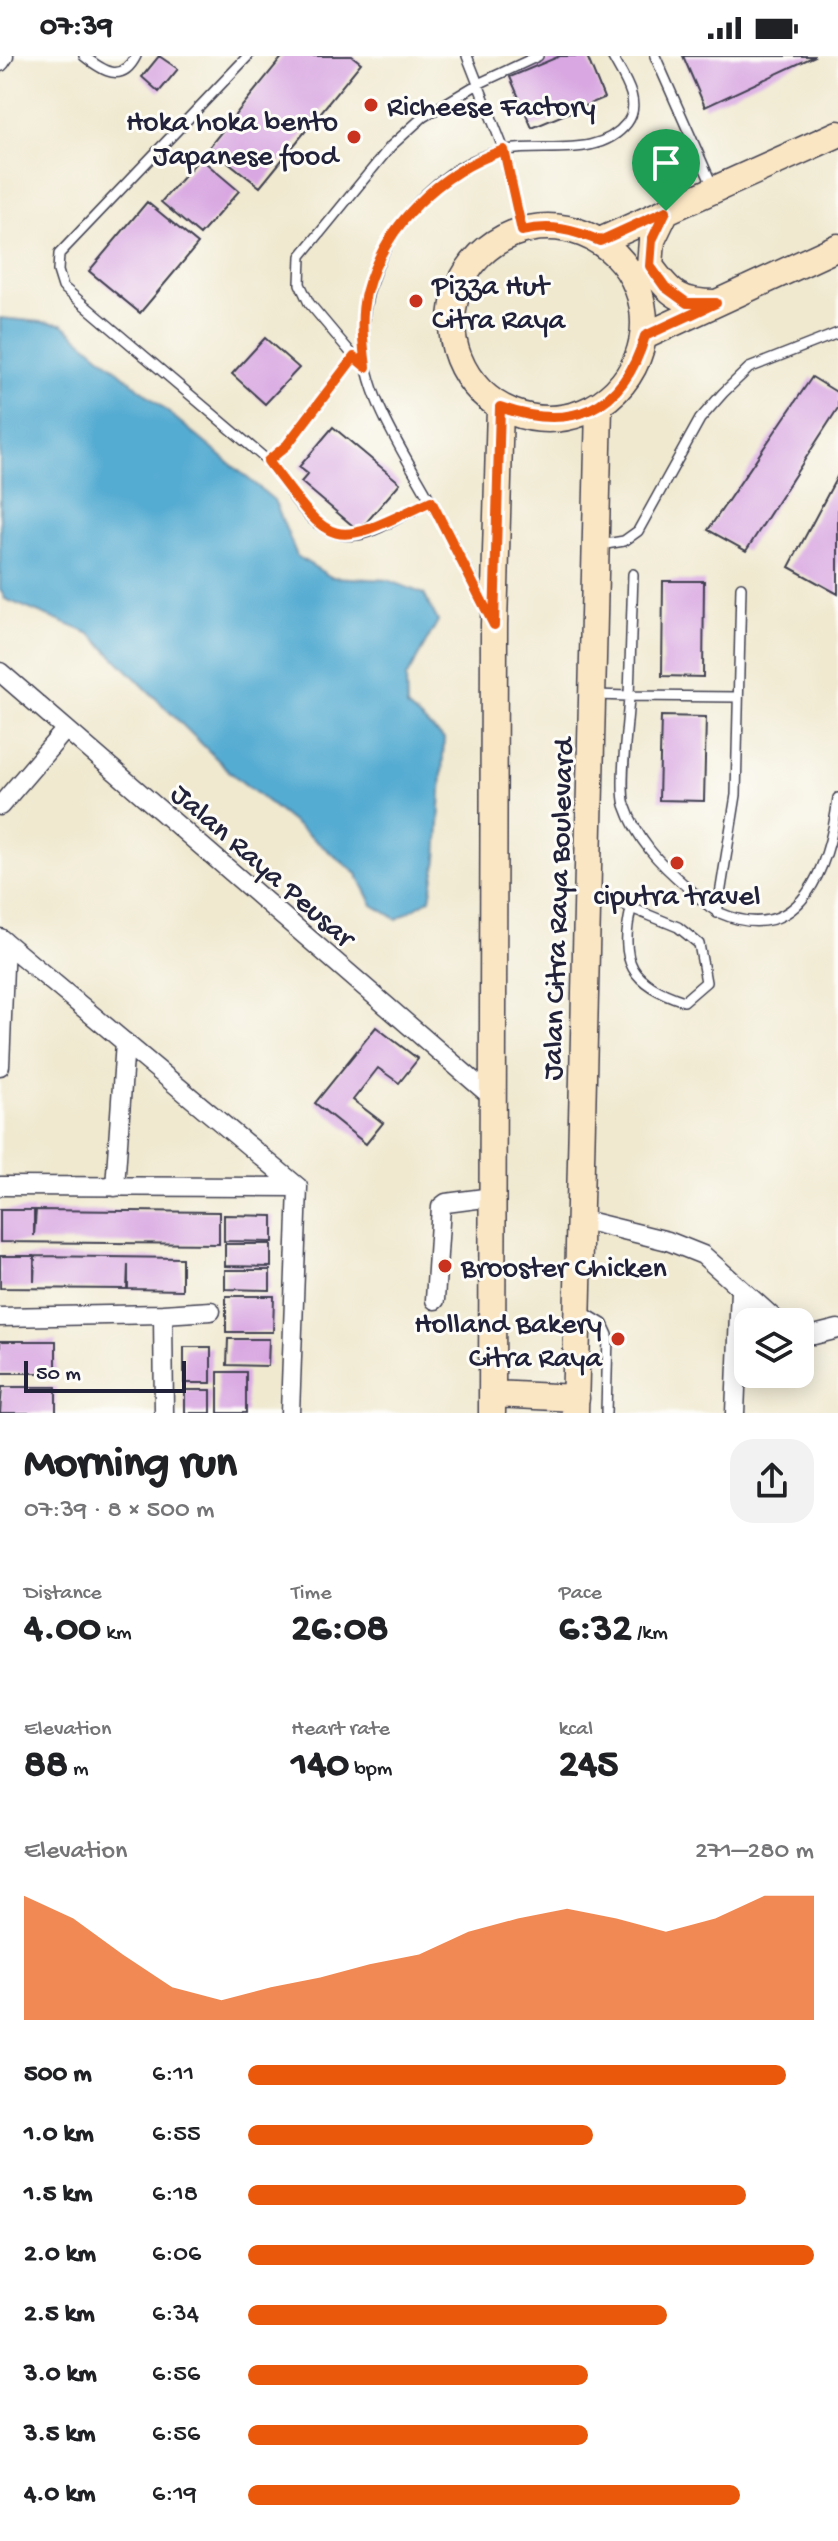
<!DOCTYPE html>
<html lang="en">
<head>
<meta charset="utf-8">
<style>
  :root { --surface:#fff; --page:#f2f2f2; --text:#202124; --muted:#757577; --accent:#ea580c }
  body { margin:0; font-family:"Gochi Hand",sans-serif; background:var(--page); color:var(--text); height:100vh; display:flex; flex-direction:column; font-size:30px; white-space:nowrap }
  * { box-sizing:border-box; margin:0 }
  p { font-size:26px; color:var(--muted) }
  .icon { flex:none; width:44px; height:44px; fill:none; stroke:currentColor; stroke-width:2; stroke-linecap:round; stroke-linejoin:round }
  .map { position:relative; height:1357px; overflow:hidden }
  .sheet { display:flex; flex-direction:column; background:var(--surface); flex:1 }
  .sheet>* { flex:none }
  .fabs { position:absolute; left:734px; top:1252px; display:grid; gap:16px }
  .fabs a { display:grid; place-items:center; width:80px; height:80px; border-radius:16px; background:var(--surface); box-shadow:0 4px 20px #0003; font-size:40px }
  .scale { position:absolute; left:24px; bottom:20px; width:162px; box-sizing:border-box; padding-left:8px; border:4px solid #22223b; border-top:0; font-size:22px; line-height:28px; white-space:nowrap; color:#22223b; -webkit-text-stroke:6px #fdfcf7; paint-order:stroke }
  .pin { position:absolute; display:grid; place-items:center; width:68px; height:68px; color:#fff; margin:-82px -34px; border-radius:50% 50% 50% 0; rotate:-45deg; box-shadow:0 0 8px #0007 }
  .pin .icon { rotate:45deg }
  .round { display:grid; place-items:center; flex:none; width:84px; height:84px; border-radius:24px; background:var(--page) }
  .head { display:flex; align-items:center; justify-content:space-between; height:136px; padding:0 24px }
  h1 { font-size:44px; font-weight:800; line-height:60px }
  .metrics { display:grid; grid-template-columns:repeat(3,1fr); gap:12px; height:136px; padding:8px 24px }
  .metrics div { display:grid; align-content:center }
  .metrics b { font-size:40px; font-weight:800 }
  .metrics small { font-size:22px; font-weight:400 }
  .metrics p { font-size:22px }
  .chart { height:224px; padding:16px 24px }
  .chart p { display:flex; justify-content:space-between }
  .chart svg { width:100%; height:144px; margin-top:8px; fill:var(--accent); opacity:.7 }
  ul { padding:0 24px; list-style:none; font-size:26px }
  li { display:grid; grid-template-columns:128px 96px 1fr; align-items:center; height:60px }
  li i { height:20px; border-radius:10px; background:var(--accent) }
  .status { display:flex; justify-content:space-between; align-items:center; height:56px; padding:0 40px; background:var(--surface); direction:ltr }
  .status svg { height:22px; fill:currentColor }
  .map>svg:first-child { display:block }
  .water { fill:#55acd2; stroke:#3c6786; stroke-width:2 }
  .building { fill:#d9a8e2 }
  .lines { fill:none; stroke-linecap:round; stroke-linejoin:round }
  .service-casing { stroke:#414051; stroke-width:12 }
  .minor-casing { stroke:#414051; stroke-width:21 }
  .secondary-casing { stroke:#414051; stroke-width:29 }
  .service { stroke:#fff; stroke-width:9 }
  .minor { stroke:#fff; stroke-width:18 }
  .secondary { stroke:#fbe6c4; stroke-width:26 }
  .route-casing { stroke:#fff; stroke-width:16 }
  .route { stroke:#ea580c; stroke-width:10 }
  .poi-dot { fill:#c8321e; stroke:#fdfcf7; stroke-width:3 }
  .labels { text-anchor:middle; stroke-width:6; stroke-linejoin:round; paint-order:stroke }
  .poi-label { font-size:30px; fill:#22223b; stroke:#fdfcf7; text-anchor:start }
  .street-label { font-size:30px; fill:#22223b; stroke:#fdfcf7 }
</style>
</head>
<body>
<div class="status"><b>07:39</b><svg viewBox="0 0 49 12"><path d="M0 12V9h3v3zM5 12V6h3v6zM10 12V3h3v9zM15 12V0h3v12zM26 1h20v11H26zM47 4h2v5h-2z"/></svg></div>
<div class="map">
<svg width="838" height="1357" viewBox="0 0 838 1357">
  <rect width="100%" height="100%" fill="#fdfcf7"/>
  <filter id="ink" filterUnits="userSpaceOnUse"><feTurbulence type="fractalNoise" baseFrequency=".0125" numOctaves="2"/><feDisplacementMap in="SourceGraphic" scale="16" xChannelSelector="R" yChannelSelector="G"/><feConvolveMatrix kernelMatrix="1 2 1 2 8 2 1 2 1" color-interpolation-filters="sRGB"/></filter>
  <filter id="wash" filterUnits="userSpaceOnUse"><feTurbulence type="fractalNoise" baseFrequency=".006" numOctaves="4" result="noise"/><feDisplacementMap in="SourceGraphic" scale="32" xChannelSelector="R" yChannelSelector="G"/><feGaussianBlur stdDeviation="1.8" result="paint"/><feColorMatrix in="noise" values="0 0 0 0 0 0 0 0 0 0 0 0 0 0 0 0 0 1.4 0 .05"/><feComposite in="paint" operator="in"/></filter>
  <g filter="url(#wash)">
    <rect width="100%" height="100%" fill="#f0e9d0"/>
    <path class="water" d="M0,262l62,6 212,176 23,56 34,21 57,3 36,14 14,27 -32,57 1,29 37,32 -7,121 -7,39 -33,20 -24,-14 -16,-31 -126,-101 -140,-139 -86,-35 -5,-10z"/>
    <g id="blocks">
      <path class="building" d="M159,0l19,13 -19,23 -17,-15z
        M283,0h69l9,7 -101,124 -51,-40z
        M560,0h27l17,42 -72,30 -22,-51z
        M683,0h132l-110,51z
        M200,102l39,33 -39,44 -39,-33z
        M147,146l51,42 -58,69 -51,-42z
        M265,282l34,30 -34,36 -33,-30z
        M812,321l26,16v15l-92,143 -38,-21z
        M333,371l67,56 -41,48 -58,-49 7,-8 -9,-7z
        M838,419v119l-49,-27z
        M663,525h41l-1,96 -41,-1z
        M661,660l45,1 -2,84 -45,-1z
        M376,971l42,32 -19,24 -21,-15 -25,32 30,23 -17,21 -51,-41z
        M0,1154h34v26l2,-26 183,2v32l-219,-2z
        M224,1159l49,1v26l-49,-1z
        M225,1188h46v23l-46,-1z
        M0,1200h34v26l1,-26 147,2v32l-54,-1v-25l-1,25 -127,-1z
        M225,1214h45v20l-45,-1z
        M226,1240h48l-1,36h-47z
        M228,1283h41l-1,27 -41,-1z
        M0,1285h56v32h-56z
        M184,1291h27v36h-27z
        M218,1316h28v41h-28z
        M2,1331h54v26h-56z
        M185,1334h26v23h-26z"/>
    </g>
  </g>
  <g filter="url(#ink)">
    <use href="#blocks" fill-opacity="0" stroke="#414051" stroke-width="2"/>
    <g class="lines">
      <defs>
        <path id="service" d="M84,0c19,15 38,28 52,0
          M248,0l-189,198 -1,17 5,16 205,174 19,-16 67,-88
          M467,0l37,94 18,81
          M655,0l58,131
          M357,304l-48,-57 -9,-19 1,-28 90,-110 32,-29 55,-33 60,-28
          M268,405c22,29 45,79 88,74 20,-2 55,-25 75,-34
          M600,489l24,-4 14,-10 62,-112 23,-26 26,-25 89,-35
          M633,518l-4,122 109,1
          M486,551c-18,-36 -37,-72 -56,-107 -27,-49 -66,-104 -67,-162 -2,-79 62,-174 144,-188 38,-7 92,9 120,-27 16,-21 -5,-48 -15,-67
          M595,639l34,1c-1,24 -10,90 -4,109 12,35 34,58 62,82 10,8 21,21 33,26 83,36 110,-51 118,-115
          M592,836l86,35 21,17 7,38 -22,19c-53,-17 -65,-39 -53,-92
          M717,857l19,-118 5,-208
          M580,1254l23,14 5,11 -2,78"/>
        <path id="minor" d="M0,6l4,-6
          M0,616l492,425
          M0,750l65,-76
          M0,882l298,249
          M0,1010l5,-124
          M0,1130l298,1
          M115,1131l10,-145
          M579,1163l89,22 35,14 75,67
          M435,1244l6,-93 5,-4 46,-6
          M0,1261l163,-3
          M800,1277l14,2 24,-6
          M164,1357l-1,-99 48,-3
          M290,1357l8,-226
          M735,1357l5,-124"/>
        <path id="secondary" d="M666,155l-14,29 -2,26c21,29 30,37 66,37
          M452 267a96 96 0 1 1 192 0a96 96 0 1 1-192 0Z
          M600,185l238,-107
          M645,280l193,-89
          M493,1338l83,4
          M492,1357l2,-788 6,-218
          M575,1357l24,-1007"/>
      </defs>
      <use href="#service" class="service-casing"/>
      <use href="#minor" class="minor-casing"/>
      <use href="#secondary" class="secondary-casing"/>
      <use href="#service" class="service"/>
      <use href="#minor" class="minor"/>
      <use href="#secondary" class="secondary"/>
    </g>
  </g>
  <g class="lines" filter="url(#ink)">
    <defs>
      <path id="route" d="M504,94l18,81c29,-7 51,-1 78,10l66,-30 -14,29 -2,26 15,21 22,16h29l-71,33c-22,75 -74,96 -145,71l-6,218 -63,-124c-101,48 -96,50 -163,-40l19,-16 67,-88 12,10c-3,-23 -6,-51 0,-74 18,-68 74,-121 138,-143z"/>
    </defs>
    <use href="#route" class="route-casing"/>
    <use href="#route" class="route"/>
  </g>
  <g class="poi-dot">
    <circle cx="371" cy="49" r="8"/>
    <circle cx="354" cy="81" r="8"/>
    <circle cx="416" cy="245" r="8"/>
    <circle cx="677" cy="807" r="8"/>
    <circle cx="445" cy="1210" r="8"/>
    <circle cx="618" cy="1283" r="8"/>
  </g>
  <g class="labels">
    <g class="poi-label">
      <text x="387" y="59">Richeese Factory</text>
      <text x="338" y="74" text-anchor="end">Hoka hoka bento<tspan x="338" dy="34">Japanese food</tspan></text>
      <text x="432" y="238">Pizza Hut<tspan x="432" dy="34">Citra Raya</tspan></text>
      <text x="677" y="848" text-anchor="middle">ciputra travel</text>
      <text x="461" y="1220">Brooster Chicken</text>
      <text x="602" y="1276" text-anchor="end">Holland Bakery<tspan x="602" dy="34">Citra Raya</tspan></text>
    </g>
    <g class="street-label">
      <text transform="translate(264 808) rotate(41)" y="10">Jalan Raya Peusar</text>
      <text transform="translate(556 853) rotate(-88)" y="10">Jalan Citra Raya Boulevard</text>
    </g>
  </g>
</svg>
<div class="fabs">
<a><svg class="icon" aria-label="layers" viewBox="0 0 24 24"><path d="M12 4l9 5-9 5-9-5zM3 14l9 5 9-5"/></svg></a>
</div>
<div class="scale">50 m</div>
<div class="pin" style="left:666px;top:155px;background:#1e9e55"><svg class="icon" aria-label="arrive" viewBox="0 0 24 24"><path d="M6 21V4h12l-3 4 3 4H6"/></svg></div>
</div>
<section class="sheet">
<div class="head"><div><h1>Morning run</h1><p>07:39 · 8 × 500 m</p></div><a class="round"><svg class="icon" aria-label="share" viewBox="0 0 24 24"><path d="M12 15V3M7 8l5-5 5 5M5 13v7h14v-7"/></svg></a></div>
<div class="metrics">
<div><p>Distance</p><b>4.00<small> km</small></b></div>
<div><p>Time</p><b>26:08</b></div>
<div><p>Pace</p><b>6:32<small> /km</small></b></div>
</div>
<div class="metrics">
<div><p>Elevation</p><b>88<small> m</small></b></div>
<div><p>Heart rate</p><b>140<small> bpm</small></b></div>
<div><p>kcal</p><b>245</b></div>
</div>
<div class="chart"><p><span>Elevation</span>271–280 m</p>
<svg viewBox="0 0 160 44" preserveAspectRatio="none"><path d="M0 44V6L10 13L20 24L30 34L40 38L50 34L60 31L70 27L80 24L90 17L100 13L110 10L120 13L130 17L140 13L150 6L160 6V44z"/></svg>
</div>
<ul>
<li><b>500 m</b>6:11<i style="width:95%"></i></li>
<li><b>1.0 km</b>6:55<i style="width:61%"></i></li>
<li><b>1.5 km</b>6:18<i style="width:88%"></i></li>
<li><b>2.0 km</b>6:06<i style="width:100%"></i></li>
<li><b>2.5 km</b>6:34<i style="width:74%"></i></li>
<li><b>3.0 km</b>6:56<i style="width:60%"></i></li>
<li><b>3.5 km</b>6:56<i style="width:60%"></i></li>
<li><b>4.0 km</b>6:19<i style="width:87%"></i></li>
</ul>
</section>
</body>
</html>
